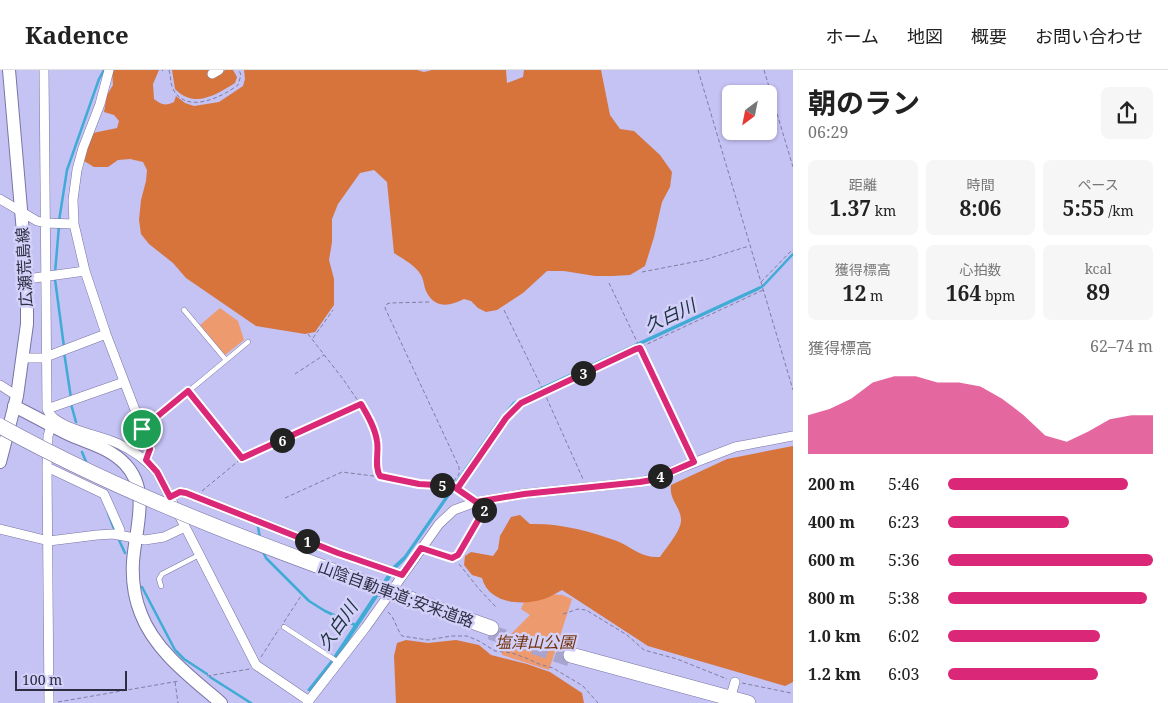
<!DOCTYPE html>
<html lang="ja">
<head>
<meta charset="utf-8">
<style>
  :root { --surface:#fff; --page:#f6f6f6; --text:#222; --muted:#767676; --line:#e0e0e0; --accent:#db2777 }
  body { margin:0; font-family:"Noto Serif","Noto Sans JP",serif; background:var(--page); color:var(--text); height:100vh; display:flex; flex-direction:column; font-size:19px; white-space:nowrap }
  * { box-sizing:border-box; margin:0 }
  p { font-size:16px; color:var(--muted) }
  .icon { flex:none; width:28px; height:28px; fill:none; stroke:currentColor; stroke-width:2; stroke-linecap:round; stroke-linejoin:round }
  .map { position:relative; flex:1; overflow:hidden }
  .details { display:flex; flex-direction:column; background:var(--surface); width:375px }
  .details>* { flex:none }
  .needle { width:32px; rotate:212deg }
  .buttons { position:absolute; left:722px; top:15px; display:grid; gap:10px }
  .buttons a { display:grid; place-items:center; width:55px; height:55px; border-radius:8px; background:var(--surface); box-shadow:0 1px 4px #0004; font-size:25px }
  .scale { position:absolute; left:15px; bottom:12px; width:112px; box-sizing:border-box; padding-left:5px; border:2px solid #2f2d41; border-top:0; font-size:14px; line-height:18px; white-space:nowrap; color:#2f2d41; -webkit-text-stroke:4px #d3d0f9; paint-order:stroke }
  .pin { position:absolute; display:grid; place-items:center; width:42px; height:42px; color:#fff; margin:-21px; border:2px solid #fff; border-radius:50%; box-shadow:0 1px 5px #0007 }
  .km { position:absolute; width:25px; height:25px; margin:-12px; border-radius:50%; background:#222; color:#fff; font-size:14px; line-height:25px; text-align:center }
  .round { display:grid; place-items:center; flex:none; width:52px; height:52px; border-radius:8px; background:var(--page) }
  .summary { display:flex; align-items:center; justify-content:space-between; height:85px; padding:0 15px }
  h1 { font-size:28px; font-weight:700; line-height:38px }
  .stats { display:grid; grid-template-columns:repeat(3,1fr); gap:8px; height:85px; padding:5px 15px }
  .stats div { display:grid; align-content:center; border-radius:8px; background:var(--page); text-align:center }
  .stats b { font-size:21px; font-weight:700 }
  .stats small { font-size:14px; font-weight:400 }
  .stats p { font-size:14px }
  .chart { height:140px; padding:10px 15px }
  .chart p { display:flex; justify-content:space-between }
  .chart svg { width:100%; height:90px; margin-top:5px; fill:var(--accent); opacity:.7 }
  ul { padding:0 15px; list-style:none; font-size:16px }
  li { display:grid; grid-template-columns:80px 60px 1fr; align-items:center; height:38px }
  li i { height:12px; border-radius:6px; background:var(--accent) }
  header { display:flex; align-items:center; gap:30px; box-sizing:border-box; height:70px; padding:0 25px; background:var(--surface); border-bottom:1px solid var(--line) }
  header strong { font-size:24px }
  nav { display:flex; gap:28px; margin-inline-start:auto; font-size:18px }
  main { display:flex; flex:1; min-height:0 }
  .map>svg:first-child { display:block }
  .green { fill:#ed9a6f }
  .forest { fill:#d7743c }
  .water { fill:#40abd5 }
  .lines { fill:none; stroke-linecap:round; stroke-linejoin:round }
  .stream { stroke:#40abd5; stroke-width:2.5 }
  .highway-tunnel { stroke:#a7a4d0; stroke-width:15; stroke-dasharray:15 8; stroke-linecap:butt }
  .lane-casing { stroke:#7975a4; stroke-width:5.5 }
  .street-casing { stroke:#7975a4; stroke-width:10 }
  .secondary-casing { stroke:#7975a4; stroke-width:14 }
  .highway-casing { stroke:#7975a4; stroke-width:16 }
  .path { stroke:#807da1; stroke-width:1; stroke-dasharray:4 2.5; stroke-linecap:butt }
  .lane { stroke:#fff; stroke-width:4.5 }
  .street { stroke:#fff; stroke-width:9 }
  .secondary { stroke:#fff; stroke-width:12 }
  .highway { stroke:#fff; stroke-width:15 }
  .highway-bridge-casing { stroke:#7975a4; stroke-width:16; stroke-linecap:butt }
  .highway-bridge { stroke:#fff; stroke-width:15 }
  .route-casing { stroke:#fff; stroke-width:10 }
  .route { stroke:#db2777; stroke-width:6 }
  .labels { text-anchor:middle; stroke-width:5; stroke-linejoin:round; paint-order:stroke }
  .street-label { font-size:16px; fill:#2f2d41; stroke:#d3d0f9 }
  .park-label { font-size:16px; font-style:italic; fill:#723207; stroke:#d3d0f9 }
  .water-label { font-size:18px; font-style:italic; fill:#1b323c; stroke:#d3d0f9 }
</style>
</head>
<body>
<header>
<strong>Kadence</strong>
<nav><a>ホーム</a><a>地図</a><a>概要</a><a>お問い合わせ</a></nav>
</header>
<main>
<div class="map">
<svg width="793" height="633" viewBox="0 0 793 633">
  <rect width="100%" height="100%" fill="#c5c2f4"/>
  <path class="green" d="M220,238l18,13 6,19 -19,15 -25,-30z
    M548,524l14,1 10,4 -23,71 -47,-15 -1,-11 29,-29 -9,-6 4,-9z"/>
  <path class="forest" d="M112,0h47l-6,14 1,15c7,6 12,7 20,3l2,-6 9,7 9,3 25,-4 24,-16 2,-7 -1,-9h173l7,2 8,-2h74l1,13 16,-6 1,-7h77l9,45 10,14 14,2 26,24 12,17 -2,15 -8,15 -8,35 -9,29 -15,9 -17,1h-18l-31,-5h-17l-24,22 -26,17 -11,2 -8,-4 -7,-7 -7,-2c-14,7 -28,10 -37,-6 -3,-5 -3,-13 -6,-18 -6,-10 -18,-16 -27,-22l-7,-71 -13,-12 -14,3 -22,31 -6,15v23l-3,18 5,19v26l-19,27 -10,2 -49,-8 -70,-48 -13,-15 -24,-19 -8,-10 -2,-14 2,-20 5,-19 1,-11 -4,-8 -13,-3 -12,1 -10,7h-14l-10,-6 2,-13 7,-15 24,-5 2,-7 -5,-6 -10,-3 3,-17 6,-10z
    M172,0h36l3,7 9,-2 5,-5h8l4,7 -2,6c-20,12 -40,26 -60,6z
    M793,376v236l-8,4 -137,-40 -86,-56c-6,3 -12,7 -18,9 -22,7 -55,5 -62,-21l-10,-3 -8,-10 1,-9 6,-4 22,4 5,-7 2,-13 11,-19 9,-2 10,9c29,-1 60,7 87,17 16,7 24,17 43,16 6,-9 22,-27 21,-38 -1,-13 -12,-19 -10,-34l56,-26z
    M406,570l22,3 28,-3 23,5 12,10 36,9 23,8 32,21 2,10h-188l-2,-47 3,-13z"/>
  <path class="water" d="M760,216l-1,4 -218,101 -25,13 -17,21 -94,135 -8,8 -51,77 -36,47 -3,-2 24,-30 62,-94 11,-10 92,-133 17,-21 26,-14z"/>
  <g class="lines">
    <path class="stream" d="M59,151l8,-51 32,-91 5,-9
      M55,203l4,-47
      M55,209l9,68
      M758,219l5,-3 30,-32
      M64,282l7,46
      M71,334l5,18
      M82,382l5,12
      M108,443l6,16
      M258,457l2,11
      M119,470l6,13
      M262,480l4,8 43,43 16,10 30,14
      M142,517l33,63 9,9 23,15
      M210,607l41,26"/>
    <path class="highway-tunnel" d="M490,562l80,27"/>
    <defs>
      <path id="lane" d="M184,240l42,50
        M143,359l105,-87
        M421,478l31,10 5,-1 33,-57
        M161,516l-2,-7 3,-5 37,-19
        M284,557l54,35"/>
      <path id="street" d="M44,0l3,339c7,20 55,26 72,35 15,7 27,16 38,28l99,193 53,36
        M109,0l-9,34 -17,44 -6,22 -4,30 1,24 11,47 21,63 44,115 -4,11
        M212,4l7,-4
        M0,129l37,22 8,2 29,1
        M27,209l58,-8
        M23,288h20l63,-24
        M0,315l17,11
        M47,339l77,-27
        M47,397l57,27 16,36 -1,5
        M171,427l9,-5 6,1 152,60 64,22
        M0,459l49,12 48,-6 16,-1 32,6 19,-3 21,-10
        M732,622l3,-10
        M49,633l-2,-236 1,-31 3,-10
        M307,633l59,-76 73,-103 15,-14 22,-8 47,-8 117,-12 12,-3 83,-32 58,-11"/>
      <path id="secondary" d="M14,336c18,9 36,19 54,28 19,9 41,13 57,30 26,27 10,65 8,98 -1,17 1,35 8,52 14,37 51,64 80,89
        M0,392l17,-66 10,-72v-45l-18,-209"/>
      <path id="highway" d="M410,529l81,29
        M571,585l177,48"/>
    </defs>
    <use href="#lane" class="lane-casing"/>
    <use href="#street" class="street-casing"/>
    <use href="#secondary" class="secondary-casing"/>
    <use href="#highway" class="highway-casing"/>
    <path class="path" d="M169,0c2,6 1,13 4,19 13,26 49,8 65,-4l3,-10 -2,-5
      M698,0l95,320
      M764,0l29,97
      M162,1l1,-1
      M642,202l62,-12 45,-14
      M761,212l32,-33
      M609,213l82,172
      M429,232l-39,1 -3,1 -2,4 74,159v7l-8,11
      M504,240l39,80 40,89
      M308,264l35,45 24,35 10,26 1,31 3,5 38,8 34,2 16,11
      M313,268l20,-28
      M295,304l29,-19
      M193,326l49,61
      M457,419l49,-71 15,-15 242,-113
      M202,421l40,-33 119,-54
      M285,428l57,-26 39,5
      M459,494l20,25 17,18
      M388,542c7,6 8,16 14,24l26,4 23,-4h16l12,5 16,10 17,2 14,5 13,6 14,4 30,18 15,17
      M563,544l15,-5 8,1 41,25 17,15 33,9 50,20
      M284,552l17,-26
      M261,587l18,-28
      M207,606l43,-7
      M175,612l3,21
      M742,613l49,10
      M58,632l121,-21"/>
    <use href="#lane" class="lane"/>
    <use href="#street" class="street"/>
    <use href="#secondary" class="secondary"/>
    <use href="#highway" class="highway"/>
    <defs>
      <path id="highway-bridge" d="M0,356c130,72 270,123 410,173"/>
    </defs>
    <use href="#highway-bridge" class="highway-bridge-casing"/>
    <use href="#highway-bridge" class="highway-bridge"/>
  </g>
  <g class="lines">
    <defs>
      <path id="route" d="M142,359l8,20 -4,11 11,12 13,25 10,-5 6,1 152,60 64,22 19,-27 31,10 6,-3 32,-55 -14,2 -19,-13 49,-71 15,-15 115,-54 4,-1 54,114 -42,18 -12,2 -116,12 -48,8 -23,-16 -34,-2 -39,-8c-6,-9 -1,-24 -3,-35 -2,-13 -9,-25 -16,-37l-119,54 -54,-67 -46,38"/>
    </defs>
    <use href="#route" class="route-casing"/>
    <use href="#route" class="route"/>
  </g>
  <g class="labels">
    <g class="street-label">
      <text transform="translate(24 197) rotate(-93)" y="6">広瀬荒島線</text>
      <text transform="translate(396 524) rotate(20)" y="6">山陰自動車道;安来道路</text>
    </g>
    <g class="park-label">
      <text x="535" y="578">塩津山公園</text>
    </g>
    <g class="water-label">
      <text transform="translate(670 246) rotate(-25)" y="6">久白川</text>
      <text transform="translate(338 556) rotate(-55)" y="6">久白川</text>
    </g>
  </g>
</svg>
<div class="buttons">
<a><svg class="needle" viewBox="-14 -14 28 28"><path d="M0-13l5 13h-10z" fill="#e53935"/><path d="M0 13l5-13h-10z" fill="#767676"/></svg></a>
</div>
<div class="scale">100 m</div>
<div class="pin" style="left:142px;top:359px;background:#1e9e55"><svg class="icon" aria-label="arrive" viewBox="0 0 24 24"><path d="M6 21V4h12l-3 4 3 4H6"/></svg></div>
<b class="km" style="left:307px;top:471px">1</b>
<b class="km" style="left:484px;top:440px">2</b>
<b class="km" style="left:583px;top:303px">3</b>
<b class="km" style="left:660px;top:406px">4</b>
<b class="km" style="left:442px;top:415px">5</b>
<b class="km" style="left:282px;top:370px">6</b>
</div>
<section class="details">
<div class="summary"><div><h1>朝のラン</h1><p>06:29</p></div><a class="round"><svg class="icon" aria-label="share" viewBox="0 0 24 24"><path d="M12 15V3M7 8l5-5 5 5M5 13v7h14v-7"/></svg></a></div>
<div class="stats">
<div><p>距離</p><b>1.37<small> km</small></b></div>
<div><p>時間</p><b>8:06</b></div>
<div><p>ペース</p><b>5:55<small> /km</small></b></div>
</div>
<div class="stats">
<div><p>獲得標高</p><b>12<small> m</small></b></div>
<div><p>心拍数</p><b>164<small> bpm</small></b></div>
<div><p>kcal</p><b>89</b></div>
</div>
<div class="chart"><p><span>獲得標高</span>62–74 m</p>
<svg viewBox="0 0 160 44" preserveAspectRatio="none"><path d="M0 44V25L10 22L20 17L30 9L40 6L50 6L60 9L70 9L80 11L90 17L100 25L110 35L120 38L130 33L140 27L150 25L160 25V44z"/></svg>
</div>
<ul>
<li><b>200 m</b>5:46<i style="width:88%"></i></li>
<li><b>400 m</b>6:23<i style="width:59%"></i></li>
<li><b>600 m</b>5:36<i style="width:100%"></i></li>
<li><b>800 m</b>5:38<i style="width:97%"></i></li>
<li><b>1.0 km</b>6:02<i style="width:74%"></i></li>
<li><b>1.2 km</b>6:03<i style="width:73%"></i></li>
</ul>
</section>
</main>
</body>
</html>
